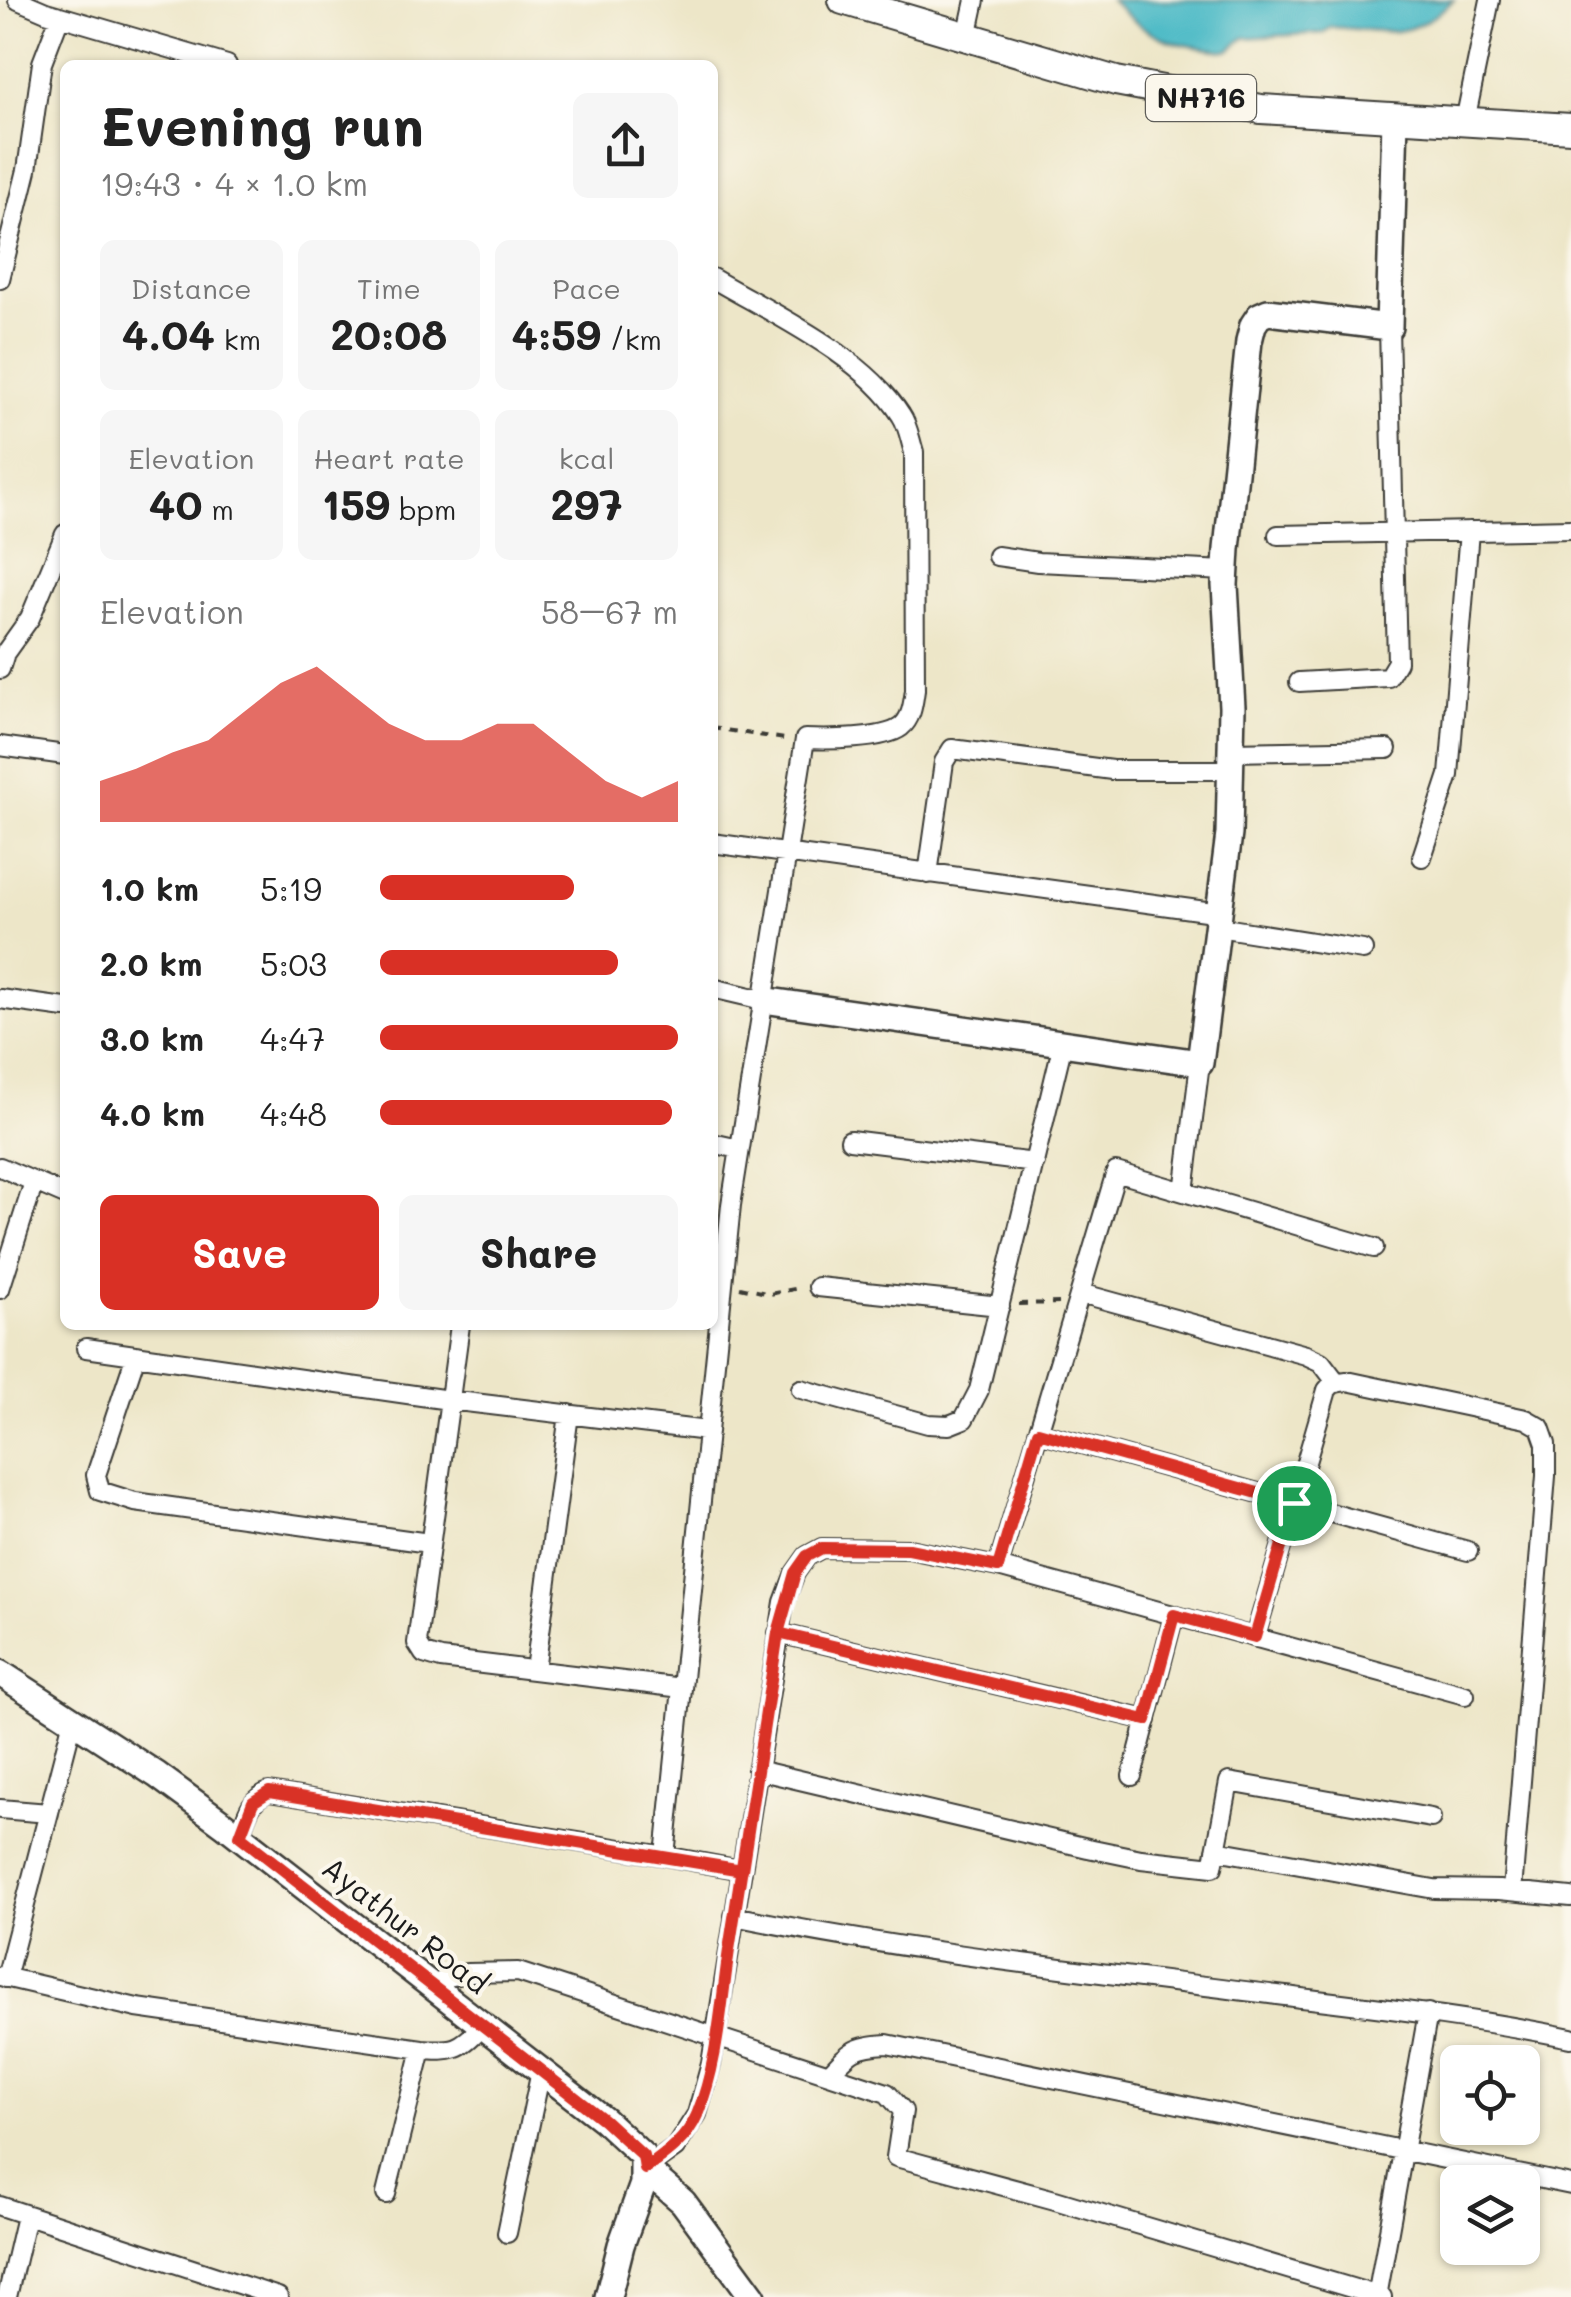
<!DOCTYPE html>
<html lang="en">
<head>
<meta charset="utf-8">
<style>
  :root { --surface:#fff; --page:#f6f6f6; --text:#222; --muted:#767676; --accent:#d93025 }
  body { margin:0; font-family:Mali,sans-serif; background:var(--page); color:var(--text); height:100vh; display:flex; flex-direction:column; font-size:38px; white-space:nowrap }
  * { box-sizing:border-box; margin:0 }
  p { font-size:32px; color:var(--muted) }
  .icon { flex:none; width:55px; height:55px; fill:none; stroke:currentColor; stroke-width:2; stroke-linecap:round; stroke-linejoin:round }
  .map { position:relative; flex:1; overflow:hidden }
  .panel { position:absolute; left:60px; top:60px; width:658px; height:1270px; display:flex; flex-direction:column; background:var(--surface); border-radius:15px; box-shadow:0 2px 8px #0004 }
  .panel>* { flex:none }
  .fabs { position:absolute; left:1440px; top:2045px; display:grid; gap:20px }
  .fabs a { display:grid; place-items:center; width:100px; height:100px; border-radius:15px; background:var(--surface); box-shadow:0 2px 8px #0004; font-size:50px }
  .pin { position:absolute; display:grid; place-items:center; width:85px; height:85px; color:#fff; margin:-42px; border:5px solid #fff; border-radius:50%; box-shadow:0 2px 10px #0007 }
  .round { display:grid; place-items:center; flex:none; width:105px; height:105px; border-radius:15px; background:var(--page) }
  .headline { display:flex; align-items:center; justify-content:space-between; height:170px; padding:0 40px }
  h1 { font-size:55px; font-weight:700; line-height:75px }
  .stats { display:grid; grid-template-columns:repeat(3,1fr); gap:15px; height:170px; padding:10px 40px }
  .stats div { display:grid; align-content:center; border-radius:15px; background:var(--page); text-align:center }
  .stats b { font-size:42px; font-weight:700 }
  .stats small { font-size:28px; font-weight:400 }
  .stats p { font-size:28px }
  .chart { height:280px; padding:20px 40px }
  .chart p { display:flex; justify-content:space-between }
  .chart svg { width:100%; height:180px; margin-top:10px; fill:var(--accent); opacity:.7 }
  .action { display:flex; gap:20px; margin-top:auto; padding:20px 40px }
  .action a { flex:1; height:115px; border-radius:15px; background:var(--accent); color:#fff; font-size:40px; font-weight:700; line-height:115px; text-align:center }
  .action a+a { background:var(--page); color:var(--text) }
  ul { padding:0 40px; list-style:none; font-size:32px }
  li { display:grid; grid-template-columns:160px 120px 1fr; align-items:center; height:75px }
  li i { height:25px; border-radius:12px; background:var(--accent) }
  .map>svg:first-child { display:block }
  .water { fill:#4cbac6; stroke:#346b71; stroke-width:2.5 }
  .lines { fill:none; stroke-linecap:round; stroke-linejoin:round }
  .street-casing { stroke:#3b3a36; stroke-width:22 }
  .secondary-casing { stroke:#3b3a36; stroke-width:30 }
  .primary-casing { stroke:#3b3a36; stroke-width:32 }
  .path { stroke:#3b3a36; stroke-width:4; stroke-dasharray:8 8; stroke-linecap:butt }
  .street { stroke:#fff; stroke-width:18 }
  .secondary { stroke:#fff; stroke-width:25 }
  .primary { stroke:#fff; stroke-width:28 }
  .route-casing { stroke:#fff; stroke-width:20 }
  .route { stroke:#d93025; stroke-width:12 }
  .labels { text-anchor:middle; stroke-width:8; stroke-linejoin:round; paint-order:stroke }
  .shield { fill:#fbf7ec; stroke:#5f5e5a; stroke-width:2.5 }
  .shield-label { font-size:28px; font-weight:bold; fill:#1c1c1c }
  .street-label { font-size:30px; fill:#1c1c1c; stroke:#fbf7ec }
</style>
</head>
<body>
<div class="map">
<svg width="1571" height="2297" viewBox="0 0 1571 2297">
  <rect width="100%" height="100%" fill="#fbf7ec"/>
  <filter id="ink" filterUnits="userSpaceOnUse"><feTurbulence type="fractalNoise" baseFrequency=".01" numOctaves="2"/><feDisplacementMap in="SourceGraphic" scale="20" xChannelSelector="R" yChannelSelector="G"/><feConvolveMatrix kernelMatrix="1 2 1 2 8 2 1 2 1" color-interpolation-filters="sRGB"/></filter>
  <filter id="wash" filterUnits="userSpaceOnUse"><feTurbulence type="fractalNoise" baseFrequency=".0048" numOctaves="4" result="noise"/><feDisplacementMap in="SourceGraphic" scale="40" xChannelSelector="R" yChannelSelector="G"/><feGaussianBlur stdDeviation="2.25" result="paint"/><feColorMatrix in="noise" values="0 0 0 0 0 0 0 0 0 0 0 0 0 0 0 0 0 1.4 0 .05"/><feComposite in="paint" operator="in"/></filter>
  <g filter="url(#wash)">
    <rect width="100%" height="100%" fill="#ede6c8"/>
    <path class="water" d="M1111,0h343c-50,44 -64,30 -123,27l-9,6 -78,5 -17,13c-52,-5 -79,-12 -116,-51z"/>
  </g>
  <g filter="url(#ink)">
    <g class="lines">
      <defs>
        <path id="street" d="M18,0l28,12 181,53
          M967,37l8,-37
          M1465,121l25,-121
          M0,279l27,-109 15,-107 18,-47
          M1278,535l293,-6
          M997,556l41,6 188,9
          M0,669l5,-16 25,-35 35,-84
          M1299,682l89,-5 9,-15 -8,-335
          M0,746l65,9
          M1232,752l155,-3
          M712,843l508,70
          M1422,857l27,-82 20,-244
          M928,874l16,-112 8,-13 160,21h120
          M1218,927l145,23
          M712,988l51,12
          M0,999l65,9
          M850,1140l185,23
          M712,1143l27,6
          M0,1167l65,28
          M1184,1192l16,-129
          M818,1287l182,19
          M0,1289l34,-107
          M1080,1293l226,62 15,7 16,21
          M460,1325l-43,318 7,11 17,5 241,29
          M86,1348l363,52 258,31
          M136,1355l-40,120 4,16 35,11 294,41
          M801,1389l127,35 21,1 15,-6 15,-29 84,-347
          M1038,1432l430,119
          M998,1567l118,-395 258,76
          M778,1633l369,87
          M1255,1637l72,-247 6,-7 14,-2 179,38 14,8 6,17v32l-34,415
          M535,1670l34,-256
          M757,1770l331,78 53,11 72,8 16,-85 202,36
          M1132,1776l42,-161
          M0,1809l49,4
          M239,1836c7,-18 10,-38 30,-44l396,64
          M1216,1850l218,39 65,1 72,7
          M742,1870l42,-268 11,-29 12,-17 15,-8 87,1 89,18 467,128
          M734,1916c180,37 362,56 543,79 98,12 197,23 294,43
          M0,1976l137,32 285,41c31,2 38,1 59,-22
          M6,1978l67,-258
          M431,1988l17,-11 19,-4 51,-1 369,121 16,18 -7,46 159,43 327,97
          M830,2073c21,-23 25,-27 57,-29l684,141
          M645,2169l30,-21 22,-34 14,-50 31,-194 -77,-14 66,-651 74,-466c22,1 79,1 96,-12 11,-9 12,-24 14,-37l-1,-238c-4,-12 -6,-27 -13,-37 -38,-60 -128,-101 -189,-137
          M386,2194l36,-145
          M0,2206l278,91
          M507,2233l34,-162
          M7,2297l19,-81
          M1377,2297l51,-284"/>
        <path id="secondary" d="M763,1000l437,63 29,-229 3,-127 -7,-122 2,-36 22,-208 4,-16 6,-9 9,-4 121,15 6,-208
          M0,1673l157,102 68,50 379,295 39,36v28l-22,61 -13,52
          M645,2169l38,33 70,95"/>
        <path id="primary" d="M843,0l273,81 145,28 310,19"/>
      </defs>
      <use href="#street" class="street-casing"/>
      <use href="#secondary" class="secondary-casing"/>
      <use href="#primary" class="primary-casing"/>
      <path class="path" d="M712,728l73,11
        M740,1287l30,7 29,-6
        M1019,1304l41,-1"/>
      <use href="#street" class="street"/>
      <use href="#secondary" class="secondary"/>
      <use href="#primary" class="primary"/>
    </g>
  </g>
  <g class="lines" filter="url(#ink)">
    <defs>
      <path id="route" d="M1294,1503l-256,-71 -40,135 -89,-18 -87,-1 -15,8 -12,17 -17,60 -36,237 -473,-78 -16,10 -13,34 364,284 39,36 2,13c22,-16 41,-29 52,-54 21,-51 24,-111 32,-165 17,-106 33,-211 49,-317l368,87 28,-105 81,22 39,-134"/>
    </defs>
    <use href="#route" class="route-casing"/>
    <use href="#route" class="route"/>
  </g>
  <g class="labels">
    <rect class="shield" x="1146" y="75" width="110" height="46" rx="8"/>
    <g class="shield-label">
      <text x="1201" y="108">NH716</text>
    </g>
    <g class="street-label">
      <text transform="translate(405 1926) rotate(38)" y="10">Ayathur Road</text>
    </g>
  </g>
</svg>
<div class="fabs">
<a><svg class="icon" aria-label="locate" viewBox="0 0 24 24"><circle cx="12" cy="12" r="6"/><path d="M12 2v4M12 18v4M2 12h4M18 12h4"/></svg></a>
<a><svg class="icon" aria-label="layers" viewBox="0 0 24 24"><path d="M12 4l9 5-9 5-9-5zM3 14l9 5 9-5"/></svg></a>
</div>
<div class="pin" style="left:1294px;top:1503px;background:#1e9e55"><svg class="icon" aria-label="arrive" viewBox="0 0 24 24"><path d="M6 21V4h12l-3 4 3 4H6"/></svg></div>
<section class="panel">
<div class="headline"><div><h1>Evening run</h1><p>19:43 · 4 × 1.0 km</p></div><a class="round"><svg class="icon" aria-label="share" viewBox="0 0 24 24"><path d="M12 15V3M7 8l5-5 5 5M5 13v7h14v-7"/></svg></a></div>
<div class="stats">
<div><p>Distance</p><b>4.04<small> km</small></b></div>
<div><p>Time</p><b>20:08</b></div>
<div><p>Pace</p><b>4:59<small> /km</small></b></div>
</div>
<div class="stats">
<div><p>Elevation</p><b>40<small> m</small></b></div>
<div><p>Heart rate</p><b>159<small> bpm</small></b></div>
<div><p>kcal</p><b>297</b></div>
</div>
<div class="chart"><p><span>Elevation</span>58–67 m</p>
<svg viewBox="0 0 160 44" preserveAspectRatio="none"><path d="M0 44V34L10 31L20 27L30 24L40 17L50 10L60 6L70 13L80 20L90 24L100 24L110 20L120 20L130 27L140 34L150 38L160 34V44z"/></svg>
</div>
<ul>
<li><b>1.0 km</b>5:19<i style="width:65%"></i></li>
<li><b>2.0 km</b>5:03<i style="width:80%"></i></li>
<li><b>3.0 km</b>4:47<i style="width:100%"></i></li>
<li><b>4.0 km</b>4:48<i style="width:98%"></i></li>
</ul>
<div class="action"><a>Save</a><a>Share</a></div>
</section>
</div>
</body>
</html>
